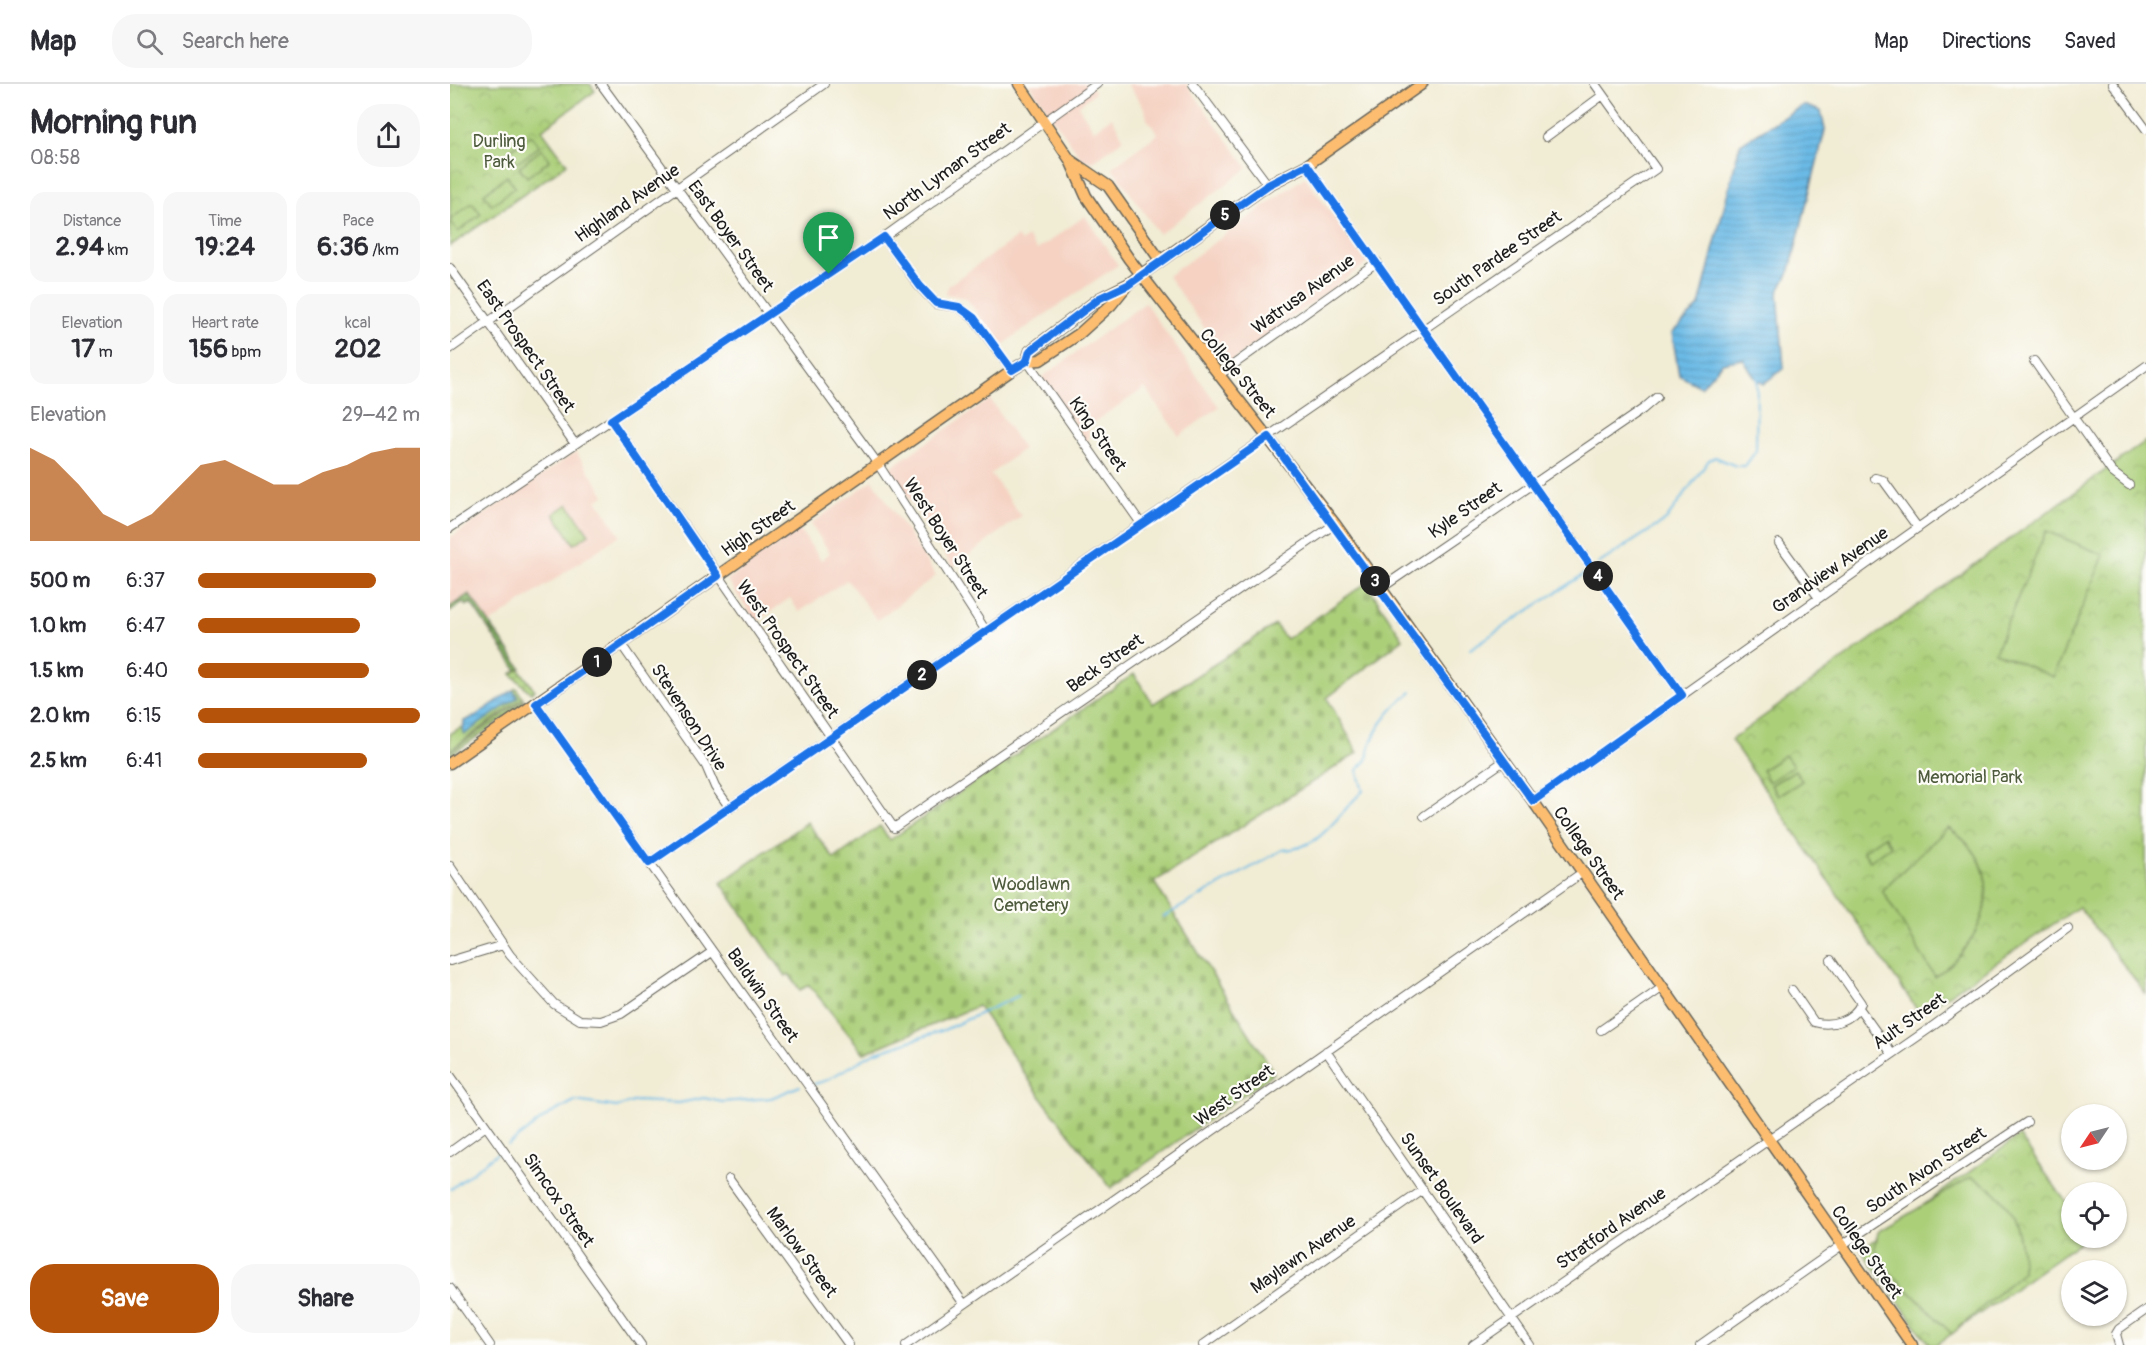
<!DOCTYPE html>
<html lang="en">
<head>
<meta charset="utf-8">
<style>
  :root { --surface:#fff; --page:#f7f7f7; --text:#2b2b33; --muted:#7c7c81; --line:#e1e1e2; --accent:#b45309 }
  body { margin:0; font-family:Pangolin,sans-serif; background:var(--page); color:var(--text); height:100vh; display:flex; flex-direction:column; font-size:22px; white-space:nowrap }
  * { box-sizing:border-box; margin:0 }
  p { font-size:20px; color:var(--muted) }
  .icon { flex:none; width:33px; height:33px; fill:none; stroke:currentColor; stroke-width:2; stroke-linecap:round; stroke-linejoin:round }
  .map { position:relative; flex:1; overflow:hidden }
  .drawer { display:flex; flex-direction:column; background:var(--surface); width:450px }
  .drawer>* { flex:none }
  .needle { width:39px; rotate:235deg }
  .controls { position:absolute; left:1611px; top:1020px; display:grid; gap:12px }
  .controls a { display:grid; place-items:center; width:66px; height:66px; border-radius:50%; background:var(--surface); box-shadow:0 2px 4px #0004; font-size:30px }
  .pin { position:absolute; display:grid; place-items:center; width:51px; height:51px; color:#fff; margin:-62px -26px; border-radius:50% 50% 50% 0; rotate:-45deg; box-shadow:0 0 6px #0007 }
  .pin .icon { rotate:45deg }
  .km { position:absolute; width:30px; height:30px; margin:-15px; border-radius:50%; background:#222; color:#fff; font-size:16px; line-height:30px; text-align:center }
  .round { display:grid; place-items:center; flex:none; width:63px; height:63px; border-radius:24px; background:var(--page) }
  .headline { display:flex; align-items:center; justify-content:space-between; height:102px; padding:0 30px }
  h1 { font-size:33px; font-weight:700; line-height:45px }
  .metrics { display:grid; grid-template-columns:repeat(3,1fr); gap:9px; height:102px; padding:6px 30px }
  .metrics div { display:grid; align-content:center; border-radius:15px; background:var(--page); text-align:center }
  .metrics b { font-size:26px; font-weight:700 }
  .metrics small { font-size:16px; font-weight:400 }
  .metrics p { font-size:16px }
  .chart { height:168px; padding:12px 30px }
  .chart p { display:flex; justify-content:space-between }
  .chart svg { width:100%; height:108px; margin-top:6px; fill:var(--accent); opacity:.7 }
  .action { display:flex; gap:12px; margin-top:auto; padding:12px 30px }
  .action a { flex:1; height:69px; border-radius:24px; background:var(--accent); color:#fff; font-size:24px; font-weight:700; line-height:69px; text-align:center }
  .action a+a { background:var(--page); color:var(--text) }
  ul { padding:0 30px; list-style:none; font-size:20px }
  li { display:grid; grid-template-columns:96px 72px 1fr; align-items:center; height:45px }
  li i { height:15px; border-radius:8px; background:var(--accent) }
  header { display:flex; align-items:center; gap:36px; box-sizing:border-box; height:84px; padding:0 30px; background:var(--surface); border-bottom:2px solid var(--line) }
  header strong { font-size:28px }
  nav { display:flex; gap:33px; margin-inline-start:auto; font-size:21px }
  .search { width:420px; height:54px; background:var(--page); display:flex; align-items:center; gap:15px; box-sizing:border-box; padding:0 21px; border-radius:24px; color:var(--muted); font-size:22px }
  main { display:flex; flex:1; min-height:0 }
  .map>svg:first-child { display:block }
  .built { fill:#f5d2c2 }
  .grass { fill:url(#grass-tufts); stroke:#64764a; stroke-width:1.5 }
  .forest { fill:url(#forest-firs); stroke:#526742; stroke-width:1.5 }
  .cemetery { fill:url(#cemetery-stones); stroke:#64764a; stroke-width:1.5 }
  .park { fill:url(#park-crowns); stroke:#64764a; stroke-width:1.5 }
  .garden { fill:url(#garden-furrows); stroke:#64764a; stroke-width:1.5 }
  .pitch { fill:#abcf79; stroke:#64764a; stroke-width:1.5 }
  .water { fill:url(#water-rules); stroke:#446b81; stroke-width:1.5 }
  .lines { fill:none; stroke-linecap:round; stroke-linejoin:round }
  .stream { stroke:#6bbae6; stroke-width:2 }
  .minor-casing { stroke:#67655c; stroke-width:10 }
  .major-casing { stroke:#67655c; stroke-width:13 }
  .minor { stroke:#fff; stroke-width:8 }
  .major { stroke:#fcbd6f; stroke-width:10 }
  .route-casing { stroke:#fff; stroke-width:12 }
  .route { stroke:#1a73e8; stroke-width:8 }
  .labels { text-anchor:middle; stroke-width:4.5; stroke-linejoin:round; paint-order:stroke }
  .park-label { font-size:18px; fill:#4e5b3d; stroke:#fdfcf7 }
  .street-label { font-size:18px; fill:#1c1c1c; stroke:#fdfcf7 }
</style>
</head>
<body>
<header>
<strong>Map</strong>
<div class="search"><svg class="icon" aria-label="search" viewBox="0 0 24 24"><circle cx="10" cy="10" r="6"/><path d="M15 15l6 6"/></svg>Search here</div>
<nav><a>Map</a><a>Directions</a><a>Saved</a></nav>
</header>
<main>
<section class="drawer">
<div class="headline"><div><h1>Morning run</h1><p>08:58</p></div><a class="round"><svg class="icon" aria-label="share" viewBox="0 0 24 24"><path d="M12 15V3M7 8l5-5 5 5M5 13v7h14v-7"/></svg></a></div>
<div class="metrics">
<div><p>Distance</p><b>2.94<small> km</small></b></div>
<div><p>Time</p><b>19:24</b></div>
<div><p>Pace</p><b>6:36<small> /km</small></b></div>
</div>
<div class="metrics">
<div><p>Elevation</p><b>17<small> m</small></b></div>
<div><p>Heart rate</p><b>156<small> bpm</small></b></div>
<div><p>kcal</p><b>202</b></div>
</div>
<div class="chart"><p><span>Elevation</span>29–42 m</p>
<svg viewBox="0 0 160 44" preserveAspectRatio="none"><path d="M0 44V6L10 11L20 21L30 33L40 38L50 33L60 23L70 13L80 11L90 16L100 21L110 21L120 16L130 13L140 8L150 6L160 6V44z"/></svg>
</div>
<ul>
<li><b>500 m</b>6:37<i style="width:80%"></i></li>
<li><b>1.0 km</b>6:47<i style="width:73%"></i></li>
<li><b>1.5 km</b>6:40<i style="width:77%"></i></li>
<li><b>2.0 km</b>6:15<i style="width:100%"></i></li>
<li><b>2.5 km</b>6:41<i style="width:76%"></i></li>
</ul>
<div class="action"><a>Save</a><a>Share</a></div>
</section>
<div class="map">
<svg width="1696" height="1261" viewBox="0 0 1696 1261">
  <defs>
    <pattern id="grass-tufts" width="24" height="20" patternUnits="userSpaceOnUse" patternTransform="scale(1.5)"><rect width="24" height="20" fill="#abcf79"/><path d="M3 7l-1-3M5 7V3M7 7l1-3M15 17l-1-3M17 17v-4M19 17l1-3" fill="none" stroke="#93b168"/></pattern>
    <pattern id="forest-firs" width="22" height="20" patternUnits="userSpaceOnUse" patternTransform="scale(1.5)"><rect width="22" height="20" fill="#88b269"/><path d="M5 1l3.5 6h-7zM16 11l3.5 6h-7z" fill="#6e9056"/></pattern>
    <pattern id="cemetery-stones" width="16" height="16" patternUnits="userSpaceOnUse" patternTransform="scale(1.5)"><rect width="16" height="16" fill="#abcf79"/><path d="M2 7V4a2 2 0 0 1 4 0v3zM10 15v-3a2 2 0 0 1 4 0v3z" fill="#93b168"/></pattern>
    <pattern id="park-crowns" width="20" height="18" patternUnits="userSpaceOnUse" patternTransform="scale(1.5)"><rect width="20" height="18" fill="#abcf79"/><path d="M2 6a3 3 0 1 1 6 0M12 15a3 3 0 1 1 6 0" fill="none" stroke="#93b168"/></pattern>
    <pattern id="garden-furrows" width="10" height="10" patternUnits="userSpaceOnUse" patternTransform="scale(1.5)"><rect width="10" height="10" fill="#abcf79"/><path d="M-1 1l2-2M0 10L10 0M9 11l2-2" fill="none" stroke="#93b168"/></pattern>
    <pattern id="water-rules" width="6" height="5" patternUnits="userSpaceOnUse" patternTransform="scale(1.5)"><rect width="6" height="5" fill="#6bbae6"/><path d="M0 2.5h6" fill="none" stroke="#5c9fc5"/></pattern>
  </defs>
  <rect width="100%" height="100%" fill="#fdfcf7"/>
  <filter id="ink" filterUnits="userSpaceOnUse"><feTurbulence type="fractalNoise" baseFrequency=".0167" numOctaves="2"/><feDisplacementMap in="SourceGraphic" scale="12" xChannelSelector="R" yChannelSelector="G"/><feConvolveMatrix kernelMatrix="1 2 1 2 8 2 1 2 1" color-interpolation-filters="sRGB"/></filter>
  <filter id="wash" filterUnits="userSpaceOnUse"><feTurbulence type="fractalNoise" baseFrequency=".008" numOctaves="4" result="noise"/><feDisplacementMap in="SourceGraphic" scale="24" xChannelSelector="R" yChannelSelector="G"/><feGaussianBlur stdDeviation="1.35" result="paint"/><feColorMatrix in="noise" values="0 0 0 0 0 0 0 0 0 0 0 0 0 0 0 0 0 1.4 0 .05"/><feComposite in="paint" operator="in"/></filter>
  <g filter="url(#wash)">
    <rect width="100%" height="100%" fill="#f1ecd4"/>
    <path class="built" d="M579,0h60l6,8 -17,14 16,24 18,-13 12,22 -32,23 -11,-4z
      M677,0h59l62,84 -89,66 -47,-67 46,-33 -11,-15 -2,-10z
      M855,93l62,86 -138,100 -61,-87z
      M635,132l33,49 -104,71 -12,10 -36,-48 -21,-4 4,-9 68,-48 4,5 6,-5 10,13z
      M695,219l74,104 -40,29 -34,-48 -56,37 -1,19 -47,-66z
      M540,315l33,50 -32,25 30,42 -68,51 -62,-95v-5z
      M126,368l29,43 -8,5 23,35 -131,89 -20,-30 -19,13v-69z
      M423,396l63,96 -59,44 -30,-40 -48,32 -9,-14 -34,24 -29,-42 72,-51 22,31 9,-7 -19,-29z"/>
    <path class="grass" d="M66,604l7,10 -73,52v-16l11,-7 2,5 54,-34 -4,-8z
      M74,616l-1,5 -72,50 -1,-3z"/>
    <path class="forest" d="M19,510l52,74 -4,3 -46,-68 -5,3 -3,-4 -13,10v-5z"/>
    <path class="cemetery" d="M916,499l37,56 -76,59 31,55 -204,129 120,191 -163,115 -68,-88 -65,-94 -114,47 -55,-68 -9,5 -11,-16 -3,2 -65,-93 86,-61 27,37 46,-33 10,14 244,-166 19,30 122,-79 11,14z"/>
    <path class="park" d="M0,0h140l5,7 -53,39 25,34 -117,82z
      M1696,357v553l-67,-87 -159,107 -189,-274z
      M1569,1052l52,73 1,29h13l-149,107h-6l-69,-95z"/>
    <path class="garden" d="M69,585l16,21 -4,3 -20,-19z"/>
    <path class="pitch" d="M81,51l9,11 -23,17 -9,-11z
      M92,65l8,11 -23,17 -8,-10z
      M57,92l8,11 -23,18 -8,-11z
      M22,119l9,11 -23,18 -8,-12z
      M118,420l21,30 -15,10 -20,-30z
      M1596,447l58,24 -51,122 -58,-25z
      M1335,671l8,11 -24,16 -7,-12z
      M1345,686l7,11 -24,15 -7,-11z
      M1498,744c55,35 46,92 5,134 -5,6 -13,10 -18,15l-53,-87z
      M1434,752l7,10 -21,15 -7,-10z
      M1521,1093c41,18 51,52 51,95l-70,62 -70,-70 -7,-16 3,-16z"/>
    <path class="water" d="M1353,21l18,6 4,19 -35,140 -12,23 6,75 -21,16 -8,-6 -12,-19 -21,4 -21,24 -22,-12 -7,-42 27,-27 41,-162z
      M63,606l5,7 -53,37 -2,-2 1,-11 10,-4z"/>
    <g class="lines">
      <path class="stream" d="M1148,480l68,-44 43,-60 6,-3 21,9h9l11,-15 1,-72
        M1020,565l117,-77
        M713,833l119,-67c41,-1 53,-34 81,-59l-6,-21 10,-10c2,-26 24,-53 45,-68
        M364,1000l11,-3 49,-28 70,-23 74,-34
        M58,1061l40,-30 27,-14 42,6 19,-6 43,2 25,-5 18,4 49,-4 29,-12
        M1,1105l46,-36"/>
    </g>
  </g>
  <g filter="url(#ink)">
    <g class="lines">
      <defs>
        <path id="minor" d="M151,0l277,380 108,167
          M743,0l75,101
          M1663,0l33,45
          M1096,53l57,-42
          M857,81l375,530
          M434,153l35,49 17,18 23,3 14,11 39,52
          M0,184l125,176
          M0,265l374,-265
          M577,277l115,164
          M1584,277l78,111 17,13
          M769,291l158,-113
          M161,336l283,408 441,-304
          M1425,394l8,2 35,48
          M0,444l434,-291 213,-153
          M1329,459l40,55
          M930,505l263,-180 14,-12
          M171,560l85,122 9,21 15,21
          M86,620l428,600
          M1083,717l613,-435
          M974,732l80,-55
          M199,779l1007,-694 -61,-85
          M0,782l60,89 44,49 26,16 21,1 20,-7 91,-62
          M0,877l53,-16
          M1342,906l22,32c17,5 39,-1 47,-19l-30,-43
          M1409,924l33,46
          M1151,946l62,-43
          M876,967l204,294
          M0,991l191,270
          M0,1068l36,-26
          M279,1095l120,166
          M0,1204l40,57
          M456,1261l677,-473
          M753,1261l220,-155
          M1023,1261l460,-319 135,-98
          M1250,1261l142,-100 185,-123
          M1669,1261l-3,-11 3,-5 27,-19"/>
        <path id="major" d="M569,0l51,76 16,36 43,63 206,265 198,277 379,544
          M620,76l38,26 52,74
          M577,277l3,-10 70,-53 28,-14 140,-99 39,-20 115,-81
          M0,679l562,-393 15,-9 13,-1 39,-26 32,-29 17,-21"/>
      </defs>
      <use href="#minor" class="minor-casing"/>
      <use href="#major" class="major-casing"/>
      <use href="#minor" class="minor"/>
      <use href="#major" class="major"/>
    </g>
  </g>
  <g class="lines" filter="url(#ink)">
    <defs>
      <path id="route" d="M857,81l375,530 -149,106 -264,-364 -620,426 -113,-159 182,-128 -107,-156 273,-183 36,49 16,17 23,4 15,11 38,52 15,-9 3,-10 70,-53 28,-13 140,-100z"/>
    </defs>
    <use href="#route" class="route-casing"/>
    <use href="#route" class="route"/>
  </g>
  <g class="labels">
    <g class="park-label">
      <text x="49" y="63">Durling<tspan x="49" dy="21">Park</tspan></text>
      <text x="1520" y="699">Memorial Park</text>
      <text x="581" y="806">Woodlawn<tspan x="581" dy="21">Cemetery</tspan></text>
    </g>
    <g class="street-label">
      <text transform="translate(497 87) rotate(-36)" y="6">North Lyman Street</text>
      <text transform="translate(177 119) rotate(-35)" y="6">Highland Avenue</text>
      <text transform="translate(281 152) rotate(54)" y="6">East Boyer Street</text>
      <text transform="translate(1047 174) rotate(-35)" y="6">South Pardee Street</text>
      <text transform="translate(853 210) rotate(-36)" y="6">Watrusa Avenue</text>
      <text transform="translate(76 262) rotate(55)" y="6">East Prospect Street</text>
      <text transform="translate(788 289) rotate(51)" y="6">College Street</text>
      <text transform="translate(648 350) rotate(55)" y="6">King Street</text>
      <text transform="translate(1015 426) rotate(-35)" y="6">Kyle Street</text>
      <text transform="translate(308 444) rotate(-35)" y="6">High Street</text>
      <text transform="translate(496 454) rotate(57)" y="6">West Boyer Street</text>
      <text transform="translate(1380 486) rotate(-35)" y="6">Grandview Avenue</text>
      <text transform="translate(338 565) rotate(55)" y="6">West Prospect Street</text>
      <text transform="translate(655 579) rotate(-35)" y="6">Beck Street</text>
      <text transform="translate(239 633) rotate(57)" y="6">Stevenson Drive</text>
      <text transform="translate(1139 769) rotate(55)" y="6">College Street</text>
      <text transform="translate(313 911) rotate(55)" y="6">Baldwin Street</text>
      <text transform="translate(1459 937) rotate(-35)" y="6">Ault Street</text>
      <text transform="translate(784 1011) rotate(-35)" y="6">West Street</text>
      <text transform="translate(1476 1086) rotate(-34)" y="6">South Avon Street</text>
      <text transform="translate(992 1104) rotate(55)" y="6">Sunset Boulevard</text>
      <text transform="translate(109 1116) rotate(55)" y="6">Simcox Street</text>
      <text transform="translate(1161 1144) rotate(-35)" y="6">Stratford Avenue</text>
      <text transform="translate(352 1168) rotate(54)" y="6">Marlow Street</text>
      <text transform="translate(1417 1168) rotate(55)" y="6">College Street</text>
      <text transform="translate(853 1170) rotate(-35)" y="6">Maylawn Avenue</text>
    </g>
  </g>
</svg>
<div class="controls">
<a><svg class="needle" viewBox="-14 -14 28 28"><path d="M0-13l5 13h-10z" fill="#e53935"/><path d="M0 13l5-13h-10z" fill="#7c7c81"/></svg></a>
<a><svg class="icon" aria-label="locate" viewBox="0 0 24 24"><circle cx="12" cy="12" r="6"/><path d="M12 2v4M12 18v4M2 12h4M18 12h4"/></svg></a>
<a><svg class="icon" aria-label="layers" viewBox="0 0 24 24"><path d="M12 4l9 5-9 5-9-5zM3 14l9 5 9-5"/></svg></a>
</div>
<div class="pin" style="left:379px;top:190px;background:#1e9e55"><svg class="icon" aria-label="arrive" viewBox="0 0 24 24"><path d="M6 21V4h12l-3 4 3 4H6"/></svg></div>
<b class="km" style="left:147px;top:578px">1</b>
<b class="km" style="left:472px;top:591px">2</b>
<b class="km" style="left:925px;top:497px">3</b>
<b class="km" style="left:1148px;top:492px">4</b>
<b class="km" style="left:775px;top:131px">5</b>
</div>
</main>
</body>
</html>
